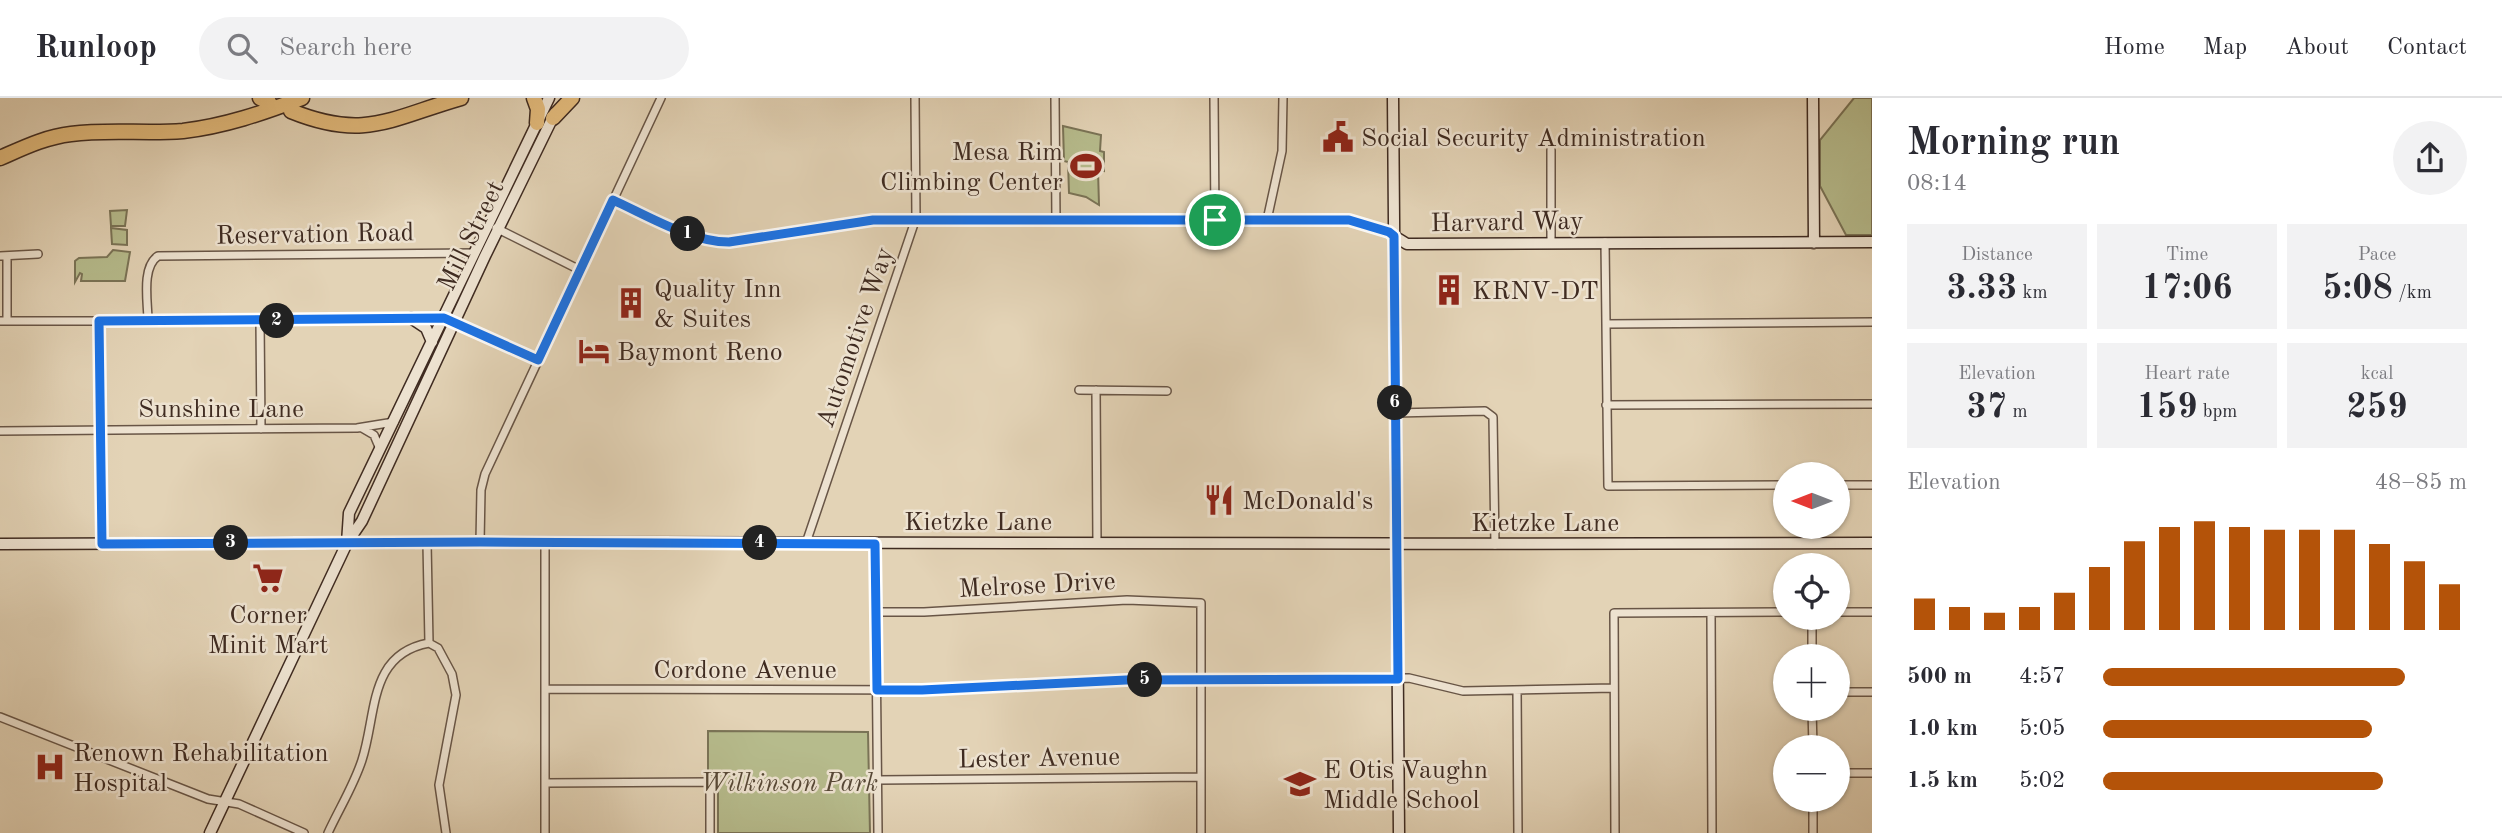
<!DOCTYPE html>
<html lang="en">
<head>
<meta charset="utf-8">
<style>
  :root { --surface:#fff; --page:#f2f2f3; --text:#2b2b33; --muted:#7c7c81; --line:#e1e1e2; --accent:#b45309 }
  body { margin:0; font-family:"Old Standard TT",serif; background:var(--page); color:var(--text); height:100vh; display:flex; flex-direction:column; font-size:26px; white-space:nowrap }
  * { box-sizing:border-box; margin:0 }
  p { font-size:23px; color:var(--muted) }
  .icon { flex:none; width:38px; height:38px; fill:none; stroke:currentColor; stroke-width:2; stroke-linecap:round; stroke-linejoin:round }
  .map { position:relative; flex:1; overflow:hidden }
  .panel { display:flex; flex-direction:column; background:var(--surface); width:630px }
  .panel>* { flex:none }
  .needle { width:46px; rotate:270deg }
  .tools { position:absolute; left:1773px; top:364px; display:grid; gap:14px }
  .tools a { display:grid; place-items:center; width:77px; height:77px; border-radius:50%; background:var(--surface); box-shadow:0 2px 5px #0004; font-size:35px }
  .pin { position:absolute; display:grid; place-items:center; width:60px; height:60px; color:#fff; margin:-30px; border:4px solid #fff; border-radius:50%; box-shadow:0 2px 7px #0007 }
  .km { position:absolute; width:35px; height:35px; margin:-18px; border-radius:50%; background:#222; color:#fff; font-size:19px; line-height:35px; text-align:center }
  .round { display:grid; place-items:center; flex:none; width:74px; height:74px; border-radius:37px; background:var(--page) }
  .overview { display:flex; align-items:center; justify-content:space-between; height:119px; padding:0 35px }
  h1 { font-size:38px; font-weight:800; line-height:52px }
  .metrics { display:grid; grid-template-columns:repeat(3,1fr); gap:10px; height:119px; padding:7px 35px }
  .metrics div { display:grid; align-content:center; border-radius:0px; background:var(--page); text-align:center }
  .metrics b { font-size:35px; font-weight:800 }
  .metrics small { font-size:19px; font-weight:400 }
  .metrics p { font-size:19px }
  .chart { height:196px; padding:14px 35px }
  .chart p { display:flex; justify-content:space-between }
  .chart svg { width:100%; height:126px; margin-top:7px; stroke:var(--accent); stroke-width:6 }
  ul { padding:0 35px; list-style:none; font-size:23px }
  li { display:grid; grid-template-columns:112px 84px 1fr; align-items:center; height:52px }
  li i { height:18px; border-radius:9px; background:var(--accent) }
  header { display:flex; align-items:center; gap:42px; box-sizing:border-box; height:98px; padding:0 35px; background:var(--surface); border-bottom:2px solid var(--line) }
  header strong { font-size:33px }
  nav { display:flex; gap:38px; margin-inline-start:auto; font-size:24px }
  .search { width:490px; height:63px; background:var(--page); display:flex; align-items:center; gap:18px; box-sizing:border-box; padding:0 24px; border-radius:38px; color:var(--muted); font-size:26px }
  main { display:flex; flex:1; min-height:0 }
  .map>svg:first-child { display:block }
  .green { fill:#b6bb8c; stroke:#7a7356; stroke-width:2 }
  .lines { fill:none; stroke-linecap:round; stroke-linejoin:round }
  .street-casing { stroke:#685546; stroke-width:10 }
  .secondary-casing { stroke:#3f2b21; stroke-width:13 }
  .highway-casing { stroke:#3f2b21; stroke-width:17 }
  .street { stroke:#ede2d0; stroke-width:7 }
  .secondary { stroke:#ede2d0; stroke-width:10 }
  .highway { stroke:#e2ba7b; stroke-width:14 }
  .route-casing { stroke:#fff; stroke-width:14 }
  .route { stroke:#1a73e8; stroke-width:9 }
  .labels { text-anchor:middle; stroke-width:5; stroke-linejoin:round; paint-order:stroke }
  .poi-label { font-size:26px; fill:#3f2b21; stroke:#ede2d0; text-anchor:start }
  .street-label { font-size:26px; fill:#3f2b21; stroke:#ede2d0 }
  .park-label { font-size:26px; font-style:italic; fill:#574836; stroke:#ede2d0 }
</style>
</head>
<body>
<header>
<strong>Runloop</strong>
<div class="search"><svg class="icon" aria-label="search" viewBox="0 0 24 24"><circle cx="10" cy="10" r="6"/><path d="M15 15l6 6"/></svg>Search here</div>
<nav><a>Home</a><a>Map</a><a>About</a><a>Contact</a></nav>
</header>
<main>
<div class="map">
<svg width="1872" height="735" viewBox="0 0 1872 735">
  <rect width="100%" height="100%" fill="#e3d3b6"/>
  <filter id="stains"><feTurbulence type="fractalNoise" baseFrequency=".00286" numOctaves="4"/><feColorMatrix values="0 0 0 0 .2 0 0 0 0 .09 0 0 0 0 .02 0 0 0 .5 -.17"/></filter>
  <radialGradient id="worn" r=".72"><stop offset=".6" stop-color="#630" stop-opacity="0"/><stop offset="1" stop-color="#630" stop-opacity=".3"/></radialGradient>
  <path class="green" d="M1854,0h18v137h-26l-26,-49v-46z
    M1063,28l38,9 -1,16 4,1v19l-6,-1 1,35 -13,-8 -17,-4 -1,-31 -4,-1z
    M127,112l-2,16h-14l-1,-15z
    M111,130l16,2v15l-15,-1z
    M113,152l17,2 -5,29h-44l1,-7 -2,-1 -5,9v-21l4,-3 28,-1z
    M708,633l160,1 2,101h-152v-47l-3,-10 -7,-2z"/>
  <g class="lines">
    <defs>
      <path id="street" d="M1055,0l1,123
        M1214,0l1,122
        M1551,52v92
        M613,102c36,16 76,42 116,42l144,-22 476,1 36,9 9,6
        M1267,122l15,-69 1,-53
        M496,130l84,42
        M1605,144l3,244 177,-1
        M0,158l38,-2
        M7,158v65
        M0,223h260l184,-3 94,42
        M99,223l2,223
        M148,223c0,-18 -7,-54 10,-65l317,-3
        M260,223l1,108
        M1606,226l266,-2
        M1079,292l88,1
        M1096,292l1,154
        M1606,307l266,-1
        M1395,315l90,-2 8,6 2,128
        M362,330l12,7 6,14
        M0,333l357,-3 37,-6
        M1838,387h34
        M480,444l1,-52 4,-16 176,-376
        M427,445l2,100
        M806,445l110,-325 -1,-120
        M875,446l3,289
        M876,514h48l203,-12 74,3v230
        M1838,514h34
        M1711,515l1,220
        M1812,520v38
        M429,545l9,5 14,26 4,21 -17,90 7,48
        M545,591l377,1 204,-10 283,-2 54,13 151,-3
        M1517,592l1,143
        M1838,594h34
        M1812,611l1,38
        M0,619l208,82 31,5 65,29
        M1838,675h34
        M878,682l323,-3
        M546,685l164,-1v51
        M1813,702v33
        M328,735c11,-24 26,-48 34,-73 15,-46 6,-106 67,-117
        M545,735v-290
        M1615,735l-1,-220 171,-1"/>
      <path id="secondary" d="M1393,0l6,735
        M1813,0l1,145
        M1394,138l13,8h5l460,-2
        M411,220l15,10 6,14
        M347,445l2,-30 200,-415
        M0,446c624,-5 1248,2 1872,-1
        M210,735l137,-290 15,-22 123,-265 70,-143"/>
      <path id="highway" d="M260,0l9,4
        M534,0l4,11 -1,14
        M291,13c74,30 100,7 170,-13
        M553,20l19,-20
        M0,60c23,-10 45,-21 71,-24 37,-5 75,0 112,-3 42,-5 80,-18 119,-33"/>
    </defs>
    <use href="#street" class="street-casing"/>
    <use href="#secondary" class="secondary-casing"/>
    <use href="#highway" class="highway-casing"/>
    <use href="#street" class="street"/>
    <use href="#secondary" class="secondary"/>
    <use href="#highway" class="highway"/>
  </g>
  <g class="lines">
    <defs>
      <path id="route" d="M613,102c35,16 78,42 116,42l144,-22h476l40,12 5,4 4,443 -272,1 -204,10h-45l-2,-146 -395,-2 -378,2 -3,-223 345,-3 94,42z"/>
    </defs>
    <use href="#route" class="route-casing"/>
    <use href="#route" class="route"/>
  </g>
  <defs>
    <symbol id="civic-bare" viewBox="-9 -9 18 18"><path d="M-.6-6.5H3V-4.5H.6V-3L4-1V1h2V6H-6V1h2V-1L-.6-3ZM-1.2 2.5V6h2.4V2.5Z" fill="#8f2418" stroke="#ede2d0" stroke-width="2.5" paint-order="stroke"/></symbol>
    <symbol id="stadium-bare" viewBox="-9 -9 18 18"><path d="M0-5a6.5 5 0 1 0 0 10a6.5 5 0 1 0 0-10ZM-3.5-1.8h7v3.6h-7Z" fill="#8f2418" stroke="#ede2d0" stroke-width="2.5" paint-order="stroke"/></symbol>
    <symbol id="building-bare" viewBox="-9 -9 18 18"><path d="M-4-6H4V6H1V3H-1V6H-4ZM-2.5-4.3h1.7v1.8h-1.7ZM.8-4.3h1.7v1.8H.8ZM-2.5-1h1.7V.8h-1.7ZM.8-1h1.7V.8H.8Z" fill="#8f2418" stroke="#ede2d0" stroke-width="2.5" paint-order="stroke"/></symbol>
    <symbol id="hotel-bare" viewBox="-9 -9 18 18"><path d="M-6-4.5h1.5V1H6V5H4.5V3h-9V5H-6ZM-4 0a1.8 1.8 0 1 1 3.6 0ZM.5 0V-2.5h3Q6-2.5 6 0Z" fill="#8f2418" stroke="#ede2d0" stroke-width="2.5" paint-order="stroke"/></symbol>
    <symbol id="restaurant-bare" viewBox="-9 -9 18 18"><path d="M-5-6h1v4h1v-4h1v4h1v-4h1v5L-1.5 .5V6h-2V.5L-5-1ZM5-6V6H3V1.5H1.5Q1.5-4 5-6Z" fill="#8f2418" stroke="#ede2d0" stroke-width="2.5" paint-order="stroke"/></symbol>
    <symbol id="supermarket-bare" viewBox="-9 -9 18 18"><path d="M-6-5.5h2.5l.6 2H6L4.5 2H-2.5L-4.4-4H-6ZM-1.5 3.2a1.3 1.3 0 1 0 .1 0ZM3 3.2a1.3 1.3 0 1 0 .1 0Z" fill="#8f2418" stroke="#ede2d0" stroke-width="2.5" paint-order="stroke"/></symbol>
    <symbol id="hospital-bare" viewBox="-9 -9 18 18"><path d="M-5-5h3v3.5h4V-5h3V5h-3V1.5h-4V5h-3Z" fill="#8f2418" stroke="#ede2d0" stroke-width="2.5" paint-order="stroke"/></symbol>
    <symbol id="school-bare" viewBox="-9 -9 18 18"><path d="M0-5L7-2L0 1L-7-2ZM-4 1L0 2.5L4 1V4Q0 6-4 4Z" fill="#8f2418" stroke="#ede2d0" stroke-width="2.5" paint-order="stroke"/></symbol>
  </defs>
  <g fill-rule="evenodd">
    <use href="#civic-bare" x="1316" y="17" width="44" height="44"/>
    <use href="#stadium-bare" x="1064" y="46" width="44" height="44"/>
    <use href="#building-bare" x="1427" y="170" width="44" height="44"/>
    <use href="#building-bare" x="609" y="183" width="44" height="44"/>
    <use href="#hotel-bare" x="572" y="231" width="44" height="44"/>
    <use href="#restaurant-bare" x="1197" y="380" width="44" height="44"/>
    <use href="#supermarket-bare" x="246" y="458" width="44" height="44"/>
    <use href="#hospital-bare" x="28" y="647" width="44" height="44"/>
    <use href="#school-bare" x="1278" y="664" width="44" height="44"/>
  </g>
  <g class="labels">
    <g class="poi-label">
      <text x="1361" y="48">Social Security Administration</text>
      <text x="1063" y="62" text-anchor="end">Mesa Rim<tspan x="1063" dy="30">Climbing Center</tspan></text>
      <text x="654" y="199">Quality Inn<tspan x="654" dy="30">&amp; Suites</tspan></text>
      <text x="1472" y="201">KRNV-DT</text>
      <text x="617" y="262">Baymont Reno</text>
      <text x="1242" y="411">McDonald's</text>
      <text x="268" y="525" text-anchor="middle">Corner<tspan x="268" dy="30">Minit Mart</tspan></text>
      <text x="73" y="663">Renown Rehabilitation<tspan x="73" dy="30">Hospital</tspan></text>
      <text x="1323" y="680">E Otis Vaughn<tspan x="1323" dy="30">Middle School</tspan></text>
    </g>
    <g class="street-label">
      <text transform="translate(1507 123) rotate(-1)" y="9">Harvard Way</text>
      <text transform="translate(315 135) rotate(-1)" y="9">Reservation Road</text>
      <text transform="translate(470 137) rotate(-64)" y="9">Mill Street</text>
      <text transform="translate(854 239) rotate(-71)" y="9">Automotive Way</text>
      <text x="221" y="319">Sunshine Lane</text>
      <text x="978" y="432">Kietzke Lane</text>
      <text x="1545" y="433">Kietzke Lane</text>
      <text transform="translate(1037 486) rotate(-3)" y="9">Melrose Drive</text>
      <text x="745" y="580">Cordone Avenue</text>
      <text transform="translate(1039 659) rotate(-1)" y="9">Lester Avenue</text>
    </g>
    <g class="park-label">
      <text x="789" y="693">Wilkinson Park</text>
    </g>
  </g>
  <rect width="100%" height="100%" filter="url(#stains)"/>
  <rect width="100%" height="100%" fill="url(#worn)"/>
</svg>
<div class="tools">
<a><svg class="needle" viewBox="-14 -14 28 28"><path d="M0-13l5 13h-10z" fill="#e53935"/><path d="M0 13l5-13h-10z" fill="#7c7c81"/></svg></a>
<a><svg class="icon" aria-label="locate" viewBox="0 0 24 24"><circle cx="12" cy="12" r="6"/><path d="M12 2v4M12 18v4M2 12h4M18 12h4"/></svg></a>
<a>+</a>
<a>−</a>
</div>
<div class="pin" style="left:1215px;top:122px;background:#1e9e55"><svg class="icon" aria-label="arrive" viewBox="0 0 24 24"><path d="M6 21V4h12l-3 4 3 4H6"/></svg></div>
<b class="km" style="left:688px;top:136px">1</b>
<b class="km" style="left:277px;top:223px">2</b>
<b class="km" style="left:231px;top:445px">3</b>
<b class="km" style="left:760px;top:445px">4</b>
<b class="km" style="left:1145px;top:582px">5</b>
<b class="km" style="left:1395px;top:305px">6</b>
</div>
<section class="panel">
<div class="overview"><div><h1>Morning run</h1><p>08:14</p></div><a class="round"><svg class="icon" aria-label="share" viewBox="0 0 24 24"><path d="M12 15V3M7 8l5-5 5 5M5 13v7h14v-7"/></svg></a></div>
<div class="metrics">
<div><p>Distance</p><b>3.33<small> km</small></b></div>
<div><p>Time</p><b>17:06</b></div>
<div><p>Pace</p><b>5:08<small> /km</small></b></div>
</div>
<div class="metrics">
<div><p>Elevation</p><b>37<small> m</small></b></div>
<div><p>Heart rate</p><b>159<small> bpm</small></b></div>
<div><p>kcal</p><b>259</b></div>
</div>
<div class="chart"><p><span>Elevation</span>48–85 m</p>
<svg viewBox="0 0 160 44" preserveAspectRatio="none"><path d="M5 44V33M15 44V36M25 44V38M35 44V36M45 44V31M55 44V22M65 44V13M75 44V8M85 44V6M95 44V8M105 44V9M115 44V9M125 44V9M135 44V14M145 44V20M155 44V28"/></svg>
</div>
<ul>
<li><b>500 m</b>4:57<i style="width:83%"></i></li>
<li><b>1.0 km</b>5:05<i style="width:74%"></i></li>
<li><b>1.5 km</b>5:02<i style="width:77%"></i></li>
</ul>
</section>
</main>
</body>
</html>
